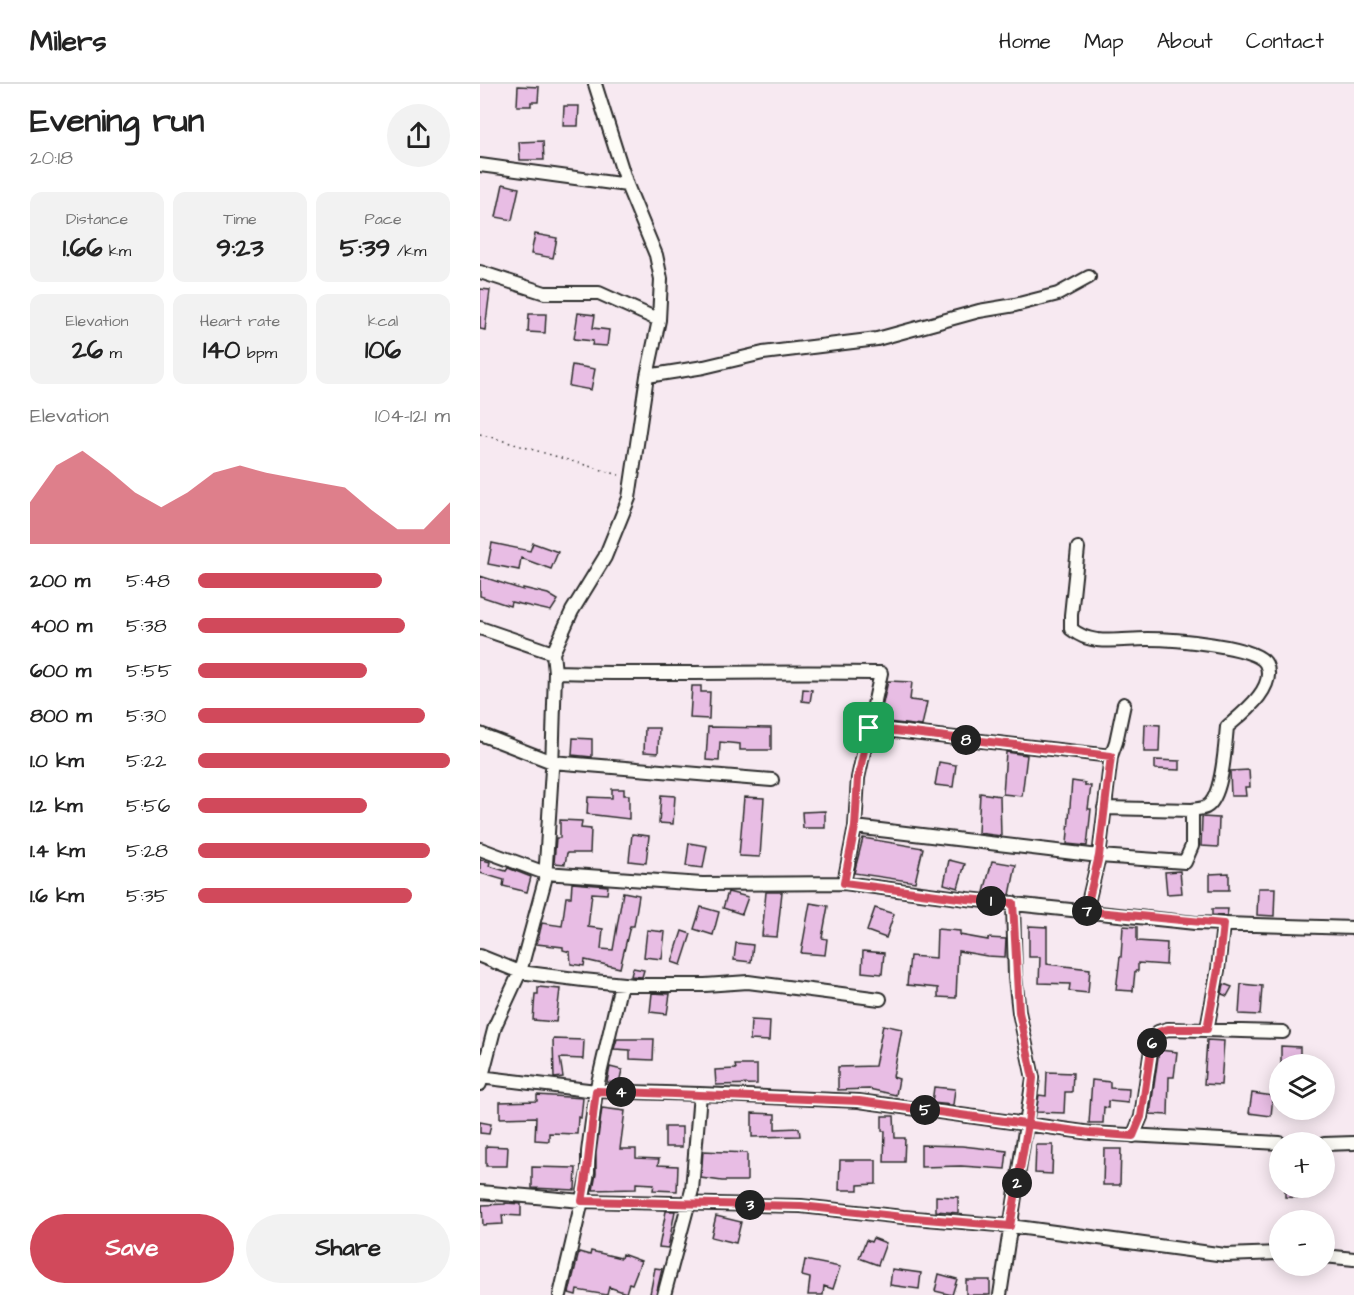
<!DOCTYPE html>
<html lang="en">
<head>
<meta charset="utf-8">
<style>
  :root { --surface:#fff; --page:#f2f2f2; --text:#222; --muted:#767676; --line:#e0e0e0; --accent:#d1495b }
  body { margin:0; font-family:"Architects Daughter",sans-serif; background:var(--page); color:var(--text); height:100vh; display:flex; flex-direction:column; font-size:22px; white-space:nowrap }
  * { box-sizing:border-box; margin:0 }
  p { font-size:20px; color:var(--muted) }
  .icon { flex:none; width:33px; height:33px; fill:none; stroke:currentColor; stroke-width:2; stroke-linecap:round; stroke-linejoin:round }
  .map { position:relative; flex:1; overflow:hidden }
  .panel { display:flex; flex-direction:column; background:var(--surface); width:480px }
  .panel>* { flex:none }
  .buttons { position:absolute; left:789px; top:970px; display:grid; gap:12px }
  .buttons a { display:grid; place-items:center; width:66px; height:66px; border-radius:50%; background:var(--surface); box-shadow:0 3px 15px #0003; font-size:30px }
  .pin { position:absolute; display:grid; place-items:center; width:51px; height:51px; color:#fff; margin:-26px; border-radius:12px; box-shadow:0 3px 9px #0006 }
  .km { position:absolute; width:30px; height:30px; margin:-15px; border-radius:50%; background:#222; color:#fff; font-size:16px; line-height:30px; text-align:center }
  .round { display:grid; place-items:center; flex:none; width:63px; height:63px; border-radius:32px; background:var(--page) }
  .summary { display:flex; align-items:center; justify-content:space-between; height:102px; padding:0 30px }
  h1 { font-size:33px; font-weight:700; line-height:45px }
  .figures { display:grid; grid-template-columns:repeat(3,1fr); gap:9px; height:102px; padding:6px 30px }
  .figures div { display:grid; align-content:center; border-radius:12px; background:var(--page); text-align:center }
  .figures b { font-size:26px; font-weight:700 }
  .figures small { font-size:16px; font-weight:400 }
  .figures p { font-size:16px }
  .chart { height:168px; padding:12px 30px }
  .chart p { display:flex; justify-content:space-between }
  .chart svg { width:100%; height:108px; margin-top:6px; fill:var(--accent); opacity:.7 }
  .action { display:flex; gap:12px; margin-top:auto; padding:12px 30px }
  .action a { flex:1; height:69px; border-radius:36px; background:var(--accent); color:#fff; font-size:24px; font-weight:700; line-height:69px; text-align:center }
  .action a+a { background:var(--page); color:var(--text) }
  ul { padding:0 30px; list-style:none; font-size:20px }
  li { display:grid; grid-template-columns:96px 72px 1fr; align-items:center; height:45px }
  li i { height:15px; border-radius:8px; background:var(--accent) }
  header { display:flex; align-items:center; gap:36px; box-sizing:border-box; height:84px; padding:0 30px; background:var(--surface); border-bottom:2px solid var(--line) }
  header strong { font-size:28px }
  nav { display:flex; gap:33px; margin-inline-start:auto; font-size:21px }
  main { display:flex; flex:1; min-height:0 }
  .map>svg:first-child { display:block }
  .building { fill:#e8bde4; stroke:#2b2b2b; stroke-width:1.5 }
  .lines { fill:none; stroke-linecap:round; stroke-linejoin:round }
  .street-casing { stroke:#2b2b2b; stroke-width:16 }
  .path { stroke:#2b2b2b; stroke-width:1.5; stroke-dasharray:1.5 4.5; stroke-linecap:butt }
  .street { stroke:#fdfcf7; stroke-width:12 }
  .route-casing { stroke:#fff; stroke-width:12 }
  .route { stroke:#d1495b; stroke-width:8 }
</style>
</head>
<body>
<header>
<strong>Milers</strong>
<nav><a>Home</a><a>Map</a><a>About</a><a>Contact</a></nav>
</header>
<main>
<section class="panel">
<div class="summary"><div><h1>Evening run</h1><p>20:18</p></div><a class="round"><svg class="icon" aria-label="share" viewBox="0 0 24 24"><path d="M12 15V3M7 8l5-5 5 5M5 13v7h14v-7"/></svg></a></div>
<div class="figures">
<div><p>Distance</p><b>1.66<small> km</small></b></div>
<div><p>Time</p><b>9:23</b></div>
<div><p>Pace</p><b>5:39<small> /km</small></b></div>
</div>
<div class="figures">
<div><p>Elevation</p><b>26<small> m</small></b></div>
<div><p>Heart rate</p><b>140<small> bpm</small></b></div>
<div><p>kcal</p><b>106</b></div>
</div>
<div class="chart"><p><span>Elevation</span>104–121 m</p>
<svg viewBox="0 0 160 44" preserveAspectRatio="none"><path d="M0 44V27L10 12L20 6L30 14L40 23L50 29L60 23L70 15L80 12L90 15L100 17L110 19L120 21L130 30L140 38L150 38L160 27V44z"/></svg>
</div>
<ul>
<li><b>200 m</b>5:48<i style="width:73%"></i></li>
<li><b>400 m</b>5:38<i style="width:82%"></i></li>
<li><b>600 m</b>5:55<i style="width:67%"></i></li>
<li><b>800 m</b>5:30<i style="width:90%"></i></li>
<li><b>1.0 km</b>5:22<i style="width:100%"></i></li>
<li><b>1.2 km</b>5:56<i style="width:67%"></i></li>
<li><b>1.4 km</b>5:28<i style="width:92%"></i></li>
<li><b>1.6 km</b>5:35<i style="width:85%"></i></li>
</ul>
<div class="action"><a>Save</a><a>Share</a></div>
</section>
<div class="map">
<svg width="874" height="1211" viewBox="0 0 874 1211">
  <rect width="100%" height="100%" fill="#f7e9f1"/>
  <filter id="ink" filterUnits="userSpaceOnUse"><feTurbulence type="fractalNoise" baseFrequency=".0167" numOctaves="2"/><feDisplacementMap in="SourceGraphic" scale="12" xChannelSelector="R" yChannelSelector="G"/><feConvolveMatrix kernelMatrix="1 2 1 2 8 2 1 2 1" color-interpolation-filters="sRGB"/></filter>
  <g filter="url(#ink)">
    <path class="building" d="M38,2l21,1 -1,15h-7v4h-14z
      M84,22h15l-1,20h-15z
      M63,57l1,19h-24l-1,-18z
      M23,100l16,4 -7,32 -16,-3z
      M55,150l22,4 -4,20 -22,-4z
      M0,205l10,1 -5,40 -5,-1z
      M98,229l17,2 -2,13 16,2 -2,16 -15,-1 1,-4 -19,-2z
      M49,230h17l-1,19 -17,-1z
      M92,281l23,4 -4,21 -22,-4z
      M12,459l38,8 3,-8 25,9 -7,17 -30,-11 -2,12 -31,-6z
      M0,492l43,14v-2l25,6 10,6 -7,11 -40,-9 -1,4 -30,-10z
      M408,597l24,1 -2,18 17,2 -5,24 -43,-5z
      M212,602h9v6h9l-1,27 -19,-1z
      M323,605l9,1 -2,12 -8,-1z
      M665,640l15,1 -1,27h-15z
      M228,643l63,1v22h-31v-6l-20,-2 -1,19 -13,-1z
      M165,644h14l-1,25 -14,-1z
      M93,654l19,1v18l-20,-2z
      M526,668l21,3 -5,41 -19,-2z
      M675,676l25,1v9l-25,-1z
      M459,678l17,3 -3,22 -18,-2z
      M769,686l1,17h-5l1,9h-15l-1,-25z
      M592,697l13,2v3h6l-3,23h3l-4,37 -20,-2z
      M132,705h12v6h5v24l-42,-5 1,-17 24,1z
      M500,709l20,3 1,40 -23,-3z
      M181,711l14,1 -2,28 -14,-1z
      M264,713l20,1 -4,59 -21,-1z
      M345,727v17h-22l-1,-16z
      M722,733l17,1 -1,29 -17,-1z
      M80,736l22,1 -1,7 10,1 -1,24h-23l-2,11 -11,-1 2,-25h4z
      M152,750l17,2 -3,27 -17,-2z
      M383,754l60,10 -8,34 -61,-9z
      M209,759l18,3 -4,22 -17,-2z
      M0,775l10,3 -1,4 17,5 2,-3 23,9 -4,15 -24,-6 1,-6 -24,-7z
      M469,776l16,4 -7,24 -14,-4z
      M512,777l24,4 -6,30 -26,-3z
      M700,787l2,22 -15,1 -2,-22z
      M749,789v17h-19v-16z
      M92,799l36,3 -1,8 -15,-1 -4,34 15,2 -2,20 12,1 10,-58 16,3 -5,31h-4l-10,42 -35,-8 -1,6 -13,-2 -1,-12 -7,-2v-3l-26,-3 5,-21 20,3 4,-29h5z
      M778,804h17l-1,28 -17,-1z
      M248,808l20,5 -6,17 -19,-6z
      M286,808h16l-5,45 -15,-1z
      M330,819l18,3 -6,32 5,1 -2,16 -24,-2z
      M221,823l18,5 -6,23 -19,-6z
      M395,824l19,6 -8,24 -19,-7z
      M732,825h16l-1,7 -15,-1z
      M549,842l18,1v37l43,5 -2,24 -19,-2 1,-7 -31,-1 1,-26h-11z
      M643,842l14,1v14l30,2 -1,22 -28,-2v8h-3l-2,20 -17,-1 4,-33h1z
      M457,845l23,2v4l28,5v-2l18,1 -1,18 -18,-1 -29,-5 -2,47 -18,-1v-9l-31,-3 3,-29 26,2z
      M167,846l18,2 -3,27 -18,-2z
      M202,847l9,3 -10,31 -9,-3z
      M256,859l17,2 -2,17 -17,-2z
      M383,867l21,2 -2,21 -20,-2z
      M153,884l11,2 -2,7 -11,-1z
      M744,900l8,3 -5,9 -5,-2z
      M761,900l21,2 -2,29 -21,-1z
      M58,903l22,2 -4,33 -23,-2 2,-26h3z
      M172,909l18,1 -3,20 -17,-2z
      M271,936l19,1 -1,20 -19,-1z
      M403,941l19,4 -9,48 6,2 -3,16 -27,-6 -31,1v-23l37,-1z
      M73,955l31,1 -1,19 -23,-1 3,19 -9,1z
      M137,955h37l-1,21 -23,-1v-9l-16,-1z
      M727,956l17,1 -3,44 -17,-1z
      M801,962l19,1v18h-19z
      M679,966l18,2 -3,25h-5l-1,38 -18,-1z
      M255,981h22v19l-41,1 -1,-15 21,-1z
      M130,983l12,3 -3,13 -12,-1z
      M567,988l26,1 -1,19h-7l-1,21 -28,-1 3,-17 7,1z
      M612,996l18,2v6l19,1 -1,14 -20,-2v7l-4,-1 -1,16h-14z
      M454,1003l21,2 -2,16 -21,-2z
      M772,1009l21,3 -2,20 -22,-3z
      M57,1011l46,3 -2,20 -3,-1 -1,17 -28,-1v8l-14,-1 1,-23 -36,1v-16l37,-1z
      M122,1024l23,3 -5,38h16v9l23,1 -1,6 20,1 -1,25 -24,-1 1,-6 -18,-1v6l-43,1 3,-16v-21z
      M272,1029l23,1v15l24,-1 1,8 -48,1z
      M402,1032h12l1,22h10l-1,24h-20l1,-31h-3z
      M0,1038l11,2 -2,10 -9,-1z
      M185,1043h17v20h-17z
      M441,1061l41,1 45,5 -2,18 -44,-3 -40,1z
      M556,1061h17l-1,29 -17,-1z
      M6,1062l22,1 -1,19h-21z
      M624,1065h17l-1,36h-17z
      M223,1067l44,2v28h-25l-21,-3z
      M360,1076h36v24l-18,1v5h-19z
      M52,1083l44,1 -1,22 -43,-2z
      M805,1104h23l-1,10 -22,-1z
      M456,1112l22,1v16l-22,-2z
      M25,1119l16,1v12l-19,-1 1,9 -20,1 -1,-20 23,-1z
      M186,1127h9l-7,37 -9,-1z
      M236,1132l25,6 -5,21 -25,-6z
      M393,1154l13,5 -8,22 -19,-7 7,-18 5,2z
      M111,1167l30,7 1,-4 19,7 -9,23 -3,-1 -3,10 -17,-6 -2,8 -30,-5 -1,5 -7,-2 10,-41 11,3z
      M325,1176l35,7 -7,22 -9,-3 -1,9h-15l2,-17 -8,-2z
      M175,1184l7,1 -6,26 -6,-1z
      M412,1185l29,4 -2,16 -29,-4z
      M459,1190l18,5 -5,16 -17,-4z
      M486,1196h24v15h-24z"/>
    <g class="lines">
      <defs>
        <path id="street" d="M0,81l147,20
          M0,188l65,21h54l60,27
          M167,292l57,-9 59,-14 114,-14 102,-28 36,-6 43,-11 31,-17
          M598,464l-7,67v14c9,7 15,9 26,11 16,2 34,-1 50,-1 22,0 111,6 119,25 11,24 -24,50 -39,63 -2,18 -4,71 -21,80 -4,2 -10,2 -14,3
          M0,544l73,25
          M75,588c109,3 217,-1 326,1l-23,105 -3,49 -11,56
          M389,644l242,28 -12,100 -13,55
          M0,650l72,28 220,18
          M631,672l5,-14 8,-38
          M375,743l244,29 86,6 7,-16v-36l-88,-2
          M0,765l65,24 157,11 142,-1 123,16 228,24 159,5
          M0,872l40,16 63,8 51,5h71l43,-3 132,17
          M727,945l11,-59 5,-46
          M0,993l116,14 104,3 -8,96 -28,105
          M0,1000l15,-58 25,-54 25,-92 7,-111 3,-97 -2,-19 19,-42 33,-54 24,-59 18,-122 12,-56 2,-41 -5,-24 -29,-70 -32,-101
          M220,1010l159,7 232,32 189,10
          M653,1052l8,-19 11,-74 6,-11 10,-3 115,3
          M844,1060l30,-1
          M0,1108l102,9 219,5 102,11 107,9 215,29 55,-2
          M844,1172l30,3
          M80,1211l22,-94 6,-28v-21l8,-61 25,-107
          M520,1211l33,-217 -14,-66 -4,-35 -2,-74"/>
      </defs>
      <use href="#street" class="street-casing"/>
      <path class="path" d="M0,350l139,41"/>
      <use href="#street" class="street"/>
    </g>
  </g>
  <g class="lines" filter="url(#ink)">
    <defs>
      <path id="route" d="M389,644l-11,50 -3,49 -11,56 123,16 46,4 6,109 14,66 -5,46 -18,102 -107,-9 -102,-11 -219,-5c7,-36 9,-73 14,-110l263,10 232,32 42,3 8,-19 11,-74 6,-11 10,-3h39l11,-59 5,-46 -137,-13 13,-55 12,-100 -242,-28"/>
    </defs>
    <use href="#route" class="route-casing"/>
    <use href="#route" class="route"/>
  </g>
</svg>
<div class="buttons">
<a><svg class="icon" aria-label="layers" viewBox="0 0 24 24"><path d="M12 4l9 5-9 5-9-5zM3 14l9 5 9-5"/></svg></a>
<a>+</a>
<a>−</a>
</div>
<div class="pin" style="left:389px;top:644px;background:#1e9e55"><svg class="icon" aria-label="arrive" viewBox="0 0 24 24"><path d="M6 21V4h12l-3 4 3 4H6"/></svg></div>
<b class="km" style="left:511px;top:817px">1</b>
<b class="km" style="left:537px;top:1099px">2</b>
<b class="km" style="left:270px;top:1121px">3</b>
<b class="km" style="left:141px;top:1008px">4</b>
<b class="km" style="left:445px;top:1026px">5</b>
<b class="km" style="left:672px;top:959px">6</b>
<b class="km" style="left:607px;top:827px">7</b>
<b class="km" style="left:486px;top:656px">8</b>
</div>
</main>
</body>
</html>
